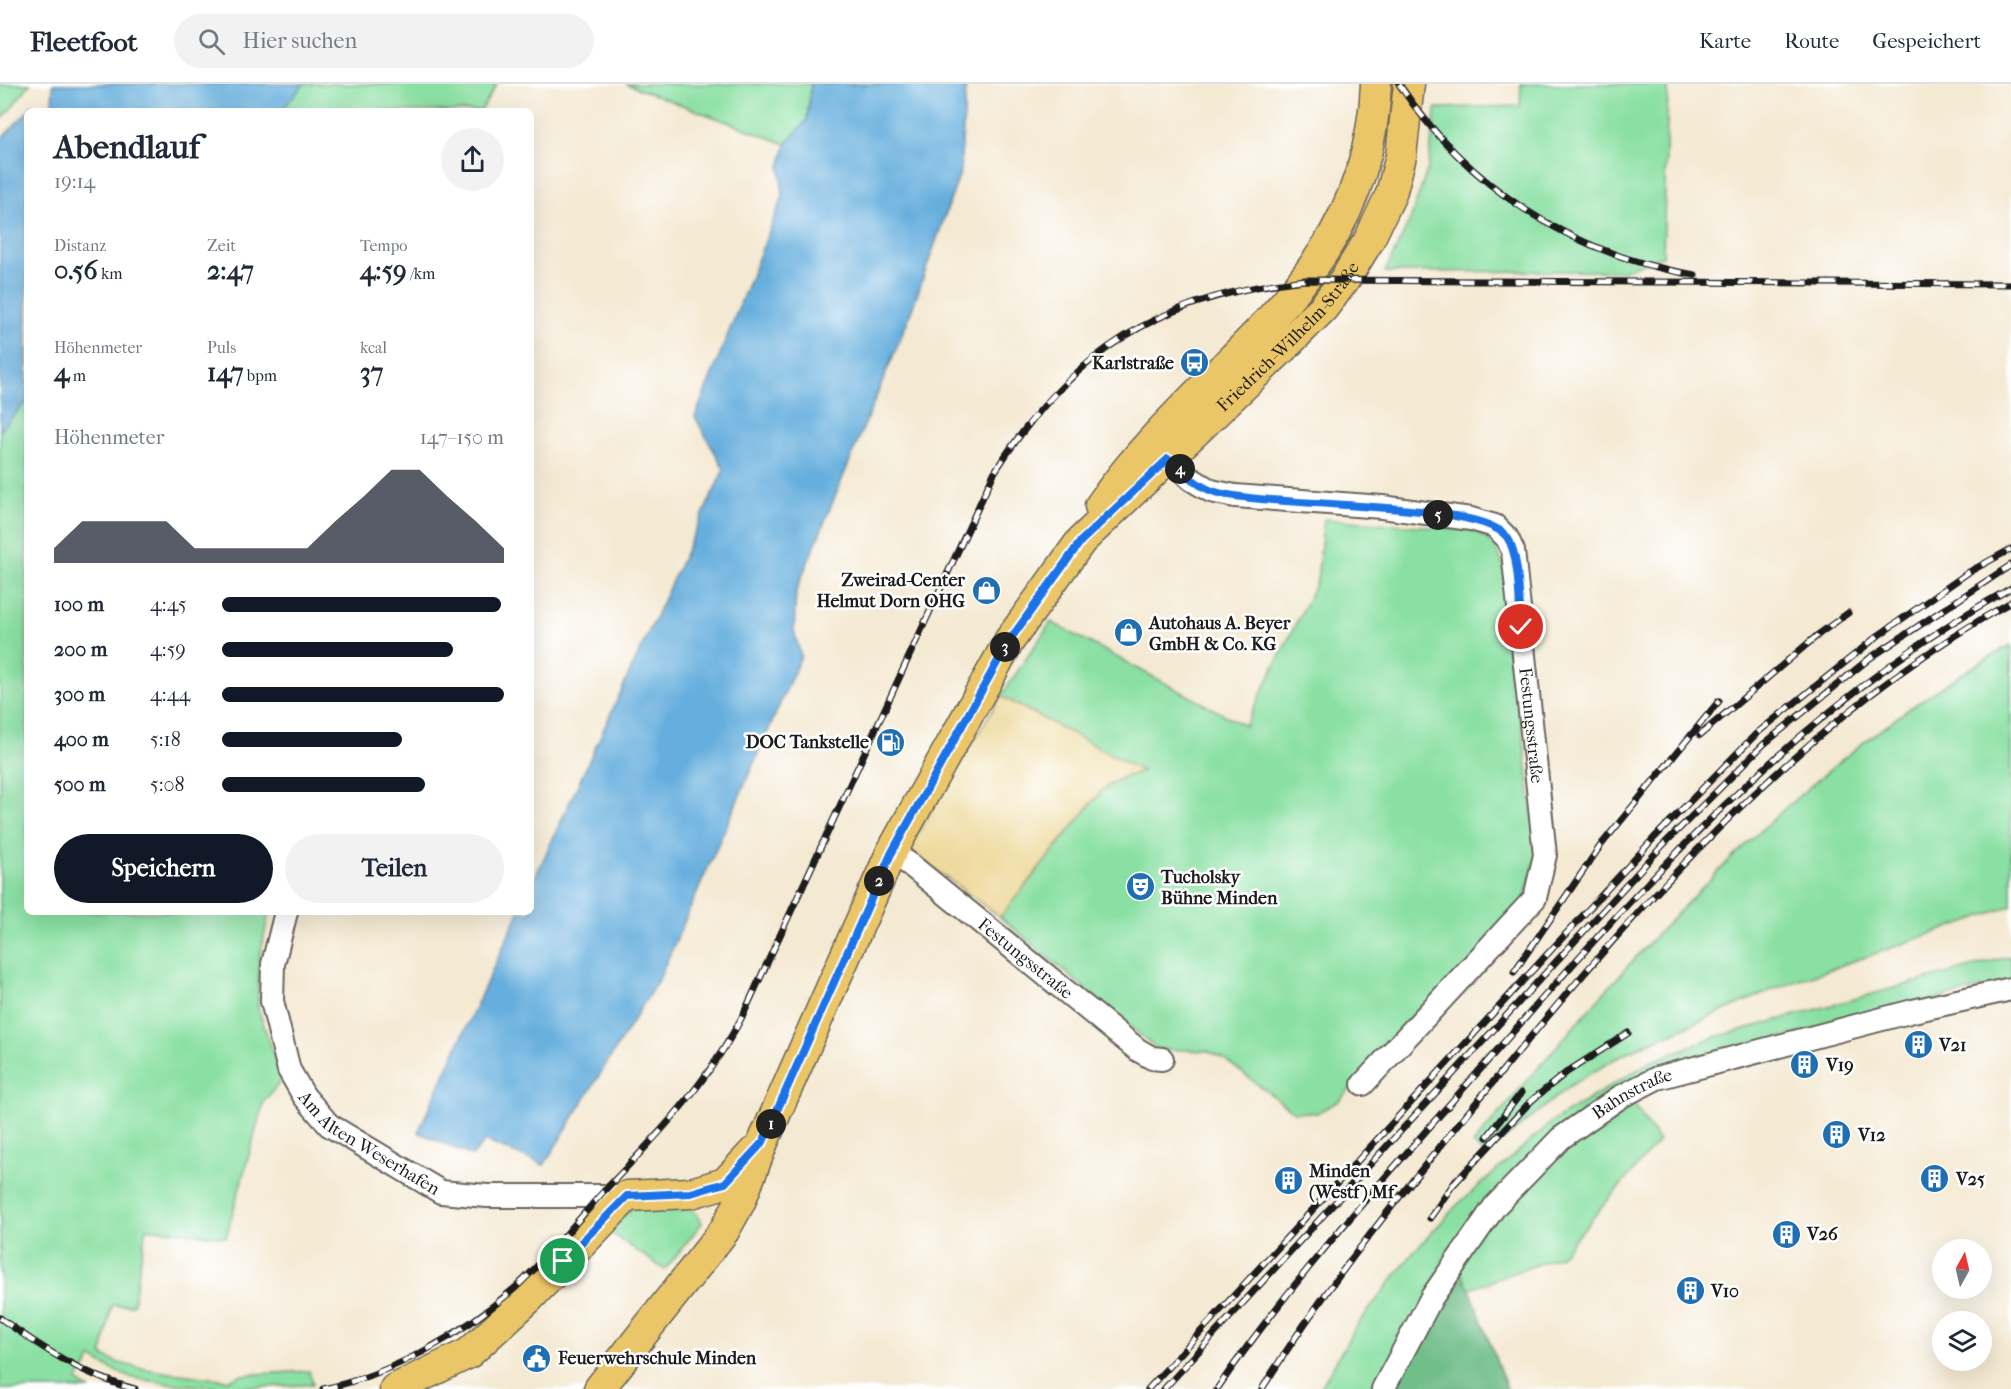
<!DOCTYPE html>
<html lang="de">
<head>
<meta charset="utf-8">
<style>
  :root { --surface:#fff; --page:#f2f2f3; --text:#1f2937; --muted:#747a83; --line:#e0e1e3; --accent:#111827 }
  body { margin:0; font-family:"IM FELL French Canon",serif; background:var(--page); color:var(--text); height:100vh; display:flex; flex-direction:column; font-size:22px; white-space:nowrap }
  * { box-sizing:border-box; margin:0 }
  p { font-size:20px; color:var(--muted) }
  .icon { flex:none; width:33px; height:33px; fill:none; stroke:currentColor; stroke-width:2; stroke-linecap:round; stroke-linejoin:round }
  .map { position:relative; flex:1; overflow:hidden }
  .details { position:absolute; left:24px; top:24px; width:510px; height:807px; display:flex; flex-direction:column; background:var(--surface); border-radius:9px; box-shadow:0 6px 24px #0002 }
  .details>* { flex:none }
  .needle { width:39px; rotate:8deg }
  .fabs { position:absolute; left:1932px; top:1155px; display:grid; gap:12px }
  .fabs a { display:grid; place-items:center; width:60px; height:60px; border-radius:50%; background:var(--surface); box-shadow:0 6px 24px #0002; font-size:30px }
  .pin { position:absolute; display:grid; place-items:center; width:51px; height:51px; color:#fff; margin:-26px; border:3px solid #fff; border-radius:50%; box-shadow:0 2px 6px #0007 }
  .km { position:absolute; width:30px; height:30px; margin:-15px; border-radius:50%; background:#222; color:#fff; font-size:16px; line-height:30px; text-align:center }
  .round { display:grid; place-items:center; flex:none; width:63px; height:63px; border-radius:32px; background:var(--page) }
  .summary { display:flex; align-items:center; justify-content:space-between; height:102px; padding:0 30px }
  h1 { font-size:33px; font-weight:700; line-height:45px }
  .metrics { display:grid; grid-template-columns:repeat(3,1fr); gap:9px; height:102px; padding:6px 30px }
  .metrics div { display:grid; align-content:center }
  .metrics b { font-size:26px; font-weight:700 }
  .metrics small { font-size:16px; font-weight:400 }
  .metrics p { font-size:16px }
  .chart { height:168px; padding:12px 30px }
  .chart p { display:flex; justify-content:space-between }
  .chart svg { width:100%; height:108px; margin-top:6px; fill:var(--accent); opacity:.7 }
  .button { display:flex; gap:12px; margin-top:auto; padding:12px 30px }
  .button a { flex:1; height:69px; border-radius:36px; background:var(--accent); color:#fff; font-size:24px; font-weight:700; line-height:69px; text-align:center }
  .button a+a { background:var(--page); color:var(--text) }
  ul { padding:0 30px; list-style:none; font-size:20px }
  li { display:grid; grid-template-columns:96px 72px 1fr; align-items:center; height:45px }
  li i { height:15px; border-radius:8px; background:var(--accent) }
  header { display:flex; align-items:center; gap:36px; box-sizing:border-box; height:84px; padding:0 30px; background:var(--surface); border-bottom:2px solid var(--line) }
  header strong { font-size:28px }
  nav { display:flex; gap:33px; margin-inline-start:auto; font-size:21px }
  .search { width:420px; height:54px; background:var(--page); display:flex; align-items:center; gap:15px; box-sizing:border-box; padding:0 21px; border-radius:33px; color:var(--muted); font-size:22px }
  .map>svg:first-child { display:block }
  .green { fill:#8ae0a3; stroke:#537e60; stroke-width:1.5 }
  .forest { fill:#6fbe89; stroke:#466d52; stroke-width:1.5 }
  .sand { fill:#eeda9e; stroke:#857b5d; stroke-width:1.5 }
  .water { fill:#65aedd; stroke:#40657c; stroke-width:1.5 }
  .lines { fill:none; stroke-linecap:round; stroke-linejoin:round }
  .minor-casing { stroke:#68645c; stroke-width:26 }
  .major-casing { stroke:#68645c; stroke-width:33 }
  .minor { stroke:#fff; stroke-width:22 }
  .major { stroke:#ebc669; stroke-width:30 }
  .rail-casing { stroke:#1c1c1c; stroke-width:7 }
  .rail { stroke:#fff; stroke-width:4.5; stroke-dasharray:14; stroke-linecap:butt }
  .route-casing { stroke:#fff; stroke-width:12 }
  .route { stroke:#1a73e8; stroke-width:8 }
  .labels { text-anchor:middle; stroke-width:5; stroke-linejoin:round; paint-order:stroke }
  .street-label { font-size:18px; fill:#1c1c1c; stroke:#fff }
  .poi-label { font-size:18px; font-weight:bold; fill:#1c1c1c; stroke:#fff; text-anchor:start }
</style>
</head>
<body>
<header>
<strong>Fleetfoot</strong>
<div class="search"><svg class="icon" aria-label="search" viewBox="0 0 24 24"><circle cx="10" cy="10" r="6"/><path d="M15 15l6 6"/></svg>Hier suchen</div>
<nav><a>Karte</a><a>Route</a><a>Gespeichert</a></nav>
</header>
<div class="map">
<svg width="2011" height="1305" viewBox="0 0 2011 1305">
  <rect width="100%" height="100%" fill="#fff"/>
  <filter id="ink" filterUnits="userSpaceOnUse"><feTurbulence type="fractalNoise" baseFrequency=".0167" numOctaves="2"/><feDisplacementMap in="SourceGraphic" scale="12" xChannelSelector="R" yChannelSelector="G"/><feConvolveMatrix kernelMatrix="1 2 1 2 8 2 1 2 1" color-interpolation-filters="sRGB"/></filter>
  <filter id="wash" filterUnits="userSpaceOnUse"><feTurbulence type="fractalNoise" baseFrequency=".008" numOctaves="4" result="noise"/><feDisplacementMap in="SourceGraphic" scale="24" xChannelSelector="R" yChannelSelector="G"/><feGaussianBlur stdDeviation="1.35" result="paint"/><feColorMatrix in="noise" values="0 0 0 0 0 0 0 0 0 0 0 0 0 0 0 0 0 1.4 0 .05"/><feComposite in="paint" operator="in"/></filter>
  <g filter="url(#wash)">
    <rect width="100%" height="100%" fill="#f4e9d2"/>
    <path class="green" d="M0,0h30l-30,38z
      M304,0h193l-16,27h-200z
      M626,0h185l-4,36 -21,24z
      M1521,0h147l-5,172 -41,15 -237,1 25,-52 18,-52 8,-60 84,-2z
      M27,317v511h242l-10,49 -1,47 24,72 -18,21 -38,136 -80,-9 -13,77h-21l-10,49c15,16 100,22 126,26l13,-5 68,-4 4,13c-59,5 -126,5 -184,-7 -12,-4 -25,-12 -37,-19l-15,23 12,8h-89v-959z
      M1324,435l148,11c19,9 26,18 32,38l33,286 -15,53 -183,194 -22,12 -23,-1 -70,-53 -16,-8 -51,-2 -157,-132 102,-127 19,-12 21,-7 -141,-75 50,-74 194,104 72,-145z
      M2011,561v261l-234,82 -150,64 -56,33 -86,70 -12,-11c158,-185 322,-381 538,-499z
      M2011,872v25l-342,84 -38,35 28,41 -99,115 -90,33 -10,-17 -89,117h-51l35,-61 58,-75 44,-48 96,-84 97,-59 62,-24z
      M686,1122l9,6 7,11 -37,47 -57,-39 24,-23z"/>
    <path class="forest" d="M1460,1188l10,17 37,100h-113l42,-84z"/>
    <path class="sand" d="M1001,612l141,75 -21,7 -19,12 -102,127 -92,-68z"/>
    <path class="water" d="M53,0h251l-23,27h-253l4,-6 9,4 11,-3z
      M811,0h155l-6,89 -50,142 -114,276 -2,40 7,25 -141,321 -116,188 -59,-24 -13,15 -54,-24 101,-220h12v-26l193,-417 -29,-52 88,-221 -3,-29 6,-23 21,-24z
      M27,28v289l-27,30v-291z"/>
  </g>
  <g filter="url(#ink)">
    <g class="lines">
      <defs>
        <g id="minor">
          <path id="s1" d="M1156,363l35,32 20,12 24,5 147,11 89,12 24,7 12,12 6,13 32,304 -10,43 -172,186"/>
          <path id="s2" d="M891,769l17,10 230,187 14,8 10,1"/>
          <path id="s3" d="M286,828l-13,52 -1,37 17,69 15,26 25,29 112,67 46,4h140"/>
          <path id="s4" d="M1383,1305l49,-92 63,-91 66,-68 59,-41 37,-19 256,-67 98,-22"/>
        </g>
        <g id="major">
          <path d="M1100,422c102,-149 268,-217 276,-422"/>
          <path d="M395,1305l74,-36 59,-54 99,-103 64,-3 34,-10 28,-30"/>
          <path id="s5" d="M599,1305l125,-158 16,-29 23,-60 128,-289 118,-212 72,-100 204,-195 38,-38 22,-29 24,-39 22,-46 10,-38 8,-72"/>
        </g>
      </defs>
      <use href="#minor" class="minor-casing"/>
      <use href="#major" class="major-casing"/>
      <use href="#minor" class="minor"/>
      <use href="#major" class="major"/>
      <defs>
        <path id="rail" d="M1399,0c68,103 174,171 296,191
          M1700,651l119,-101 29,-21
          M1514,888l87,-127 118,-144
          M1487,1053l34,-44
          M1453,1101l78,-84 36,-29 61,-39
          M1430,1134l27,-39
          M0,1234c40,29 86,59 135,71
          M323,1305c70,-15 138,-54 192,-101 32,-29 60,-65 89,-97 54,-56 105,-109 140,-178l250,-540c78,-122 167,-178 311,-193l706,4
          M1148,1305l506,-551 102,-104 123,-99 90,-63 42,-23
          M1164,1305l499,-544 101,-101 106,-86 141,-93
          M1217,1305c78,-113 171,-215 261,-317 158,-181 319,-366 533,-484
          M1262,1305c75,-121 166,-228 256,-337 141,-171 297,-341 493,-450"/>
      </defs>
      <use href="#rail" class="rail-casing"/>
      <use href="#rail" class="rail"/>
    </g>
  </g>
  <g class="lines" filter="url(#ink)">
    <defs>
      <path id="route" d="M563,1177l64,-65 64,-3 34,-10 38,-41 128,-288 118,-213 72,-100 87,-82c13,11 28,26 44,32 54,18 267,8 295,46 13,18 12,68 14,90"/>
    </defs>
    <use href="#route" class="route-casing"/>
    <use href="#route" class="route"/>
  </g>
  <defs>
    <symbol id="bus-disc" viewBox="-11 -11 22 22"><circle r="9.5" fill="#1f6fb2" stroke="#fff"/><path d="M-5-6H5V4H4V6H2V4H-2V6H-4V4H-5ZM-3.5-4V0h7V-4ZM-3.5 1.2v1.5H-2V1.2ZM2 1.2v1.5H3.5V1.2Z" fill="#fff"/></symbol>
    <symbol id="shop-disc" viewBox="-11 -11 22 22"><circle r="9.5" fill="#1f6fb2" stroke="#fff"/><path d="M-5-2.5h2.3a2.7 3.5 0 0 1 5.4 0H5L5.5 6h-11ZM-1.5-2.5h3a1.5 2.3 0 0 0-3 0Z" fill="#fff"/></symbol>
    <symbol id="fuel-disc" viewBox="-11 -11 22 22"><circle r="9.5" fill="#1f6fb2" stroke="#fff"/><path d="M-5.5-6h7V0h2V4h1.3V-2.5L3-4.5l.8-.8L6-3V5H2.5V1h-1V6h-7ZM-4.2-4.7v3.2H.2V-4.7Z" fill="#fff"/></symbol>
    <symbol id="theatre-disc" viewBox="-11 -11 22 22"><circle r="9.5" fill="#1f6fb2" stroke="#fff"/><path d="M-5-5.5Q0-4 5-5.5V0Q5 5 0 6Q-5 5-5 0ZM-3.3-2.5H-1v1.5H-3.3ZM1-2.5H3.3v1.5H1ZM-2.8 1Q0 5.5 2.8 1Z" fill="#fff"/></symbol>
    <symbol id="building-disc" viewBox="-11 -11 22 22"><circle r="9.5" fill="#1f6fb2" stroke="#fff"/><path d="M-4-6H4V6H1V3H-1V6H-4ZM-2.5-4.3h1.7v1.8h-1.7ZM.8-4.3h1.7v1.8H.8ZM-2.5-1h1.7V.8h-1.7ZM.8-1h1.7V.8H.8Z" fill="#fff"/></symbol>
    <symbol id="civic-disc" viewBox="-11 -11 22 22"><circle r="9.5" fill="#1f6fb2" stroke="#fff"/><path d="M-.6-6.5H3V-4.5H.6V-3L4-1V1h2V6H-6V1h2V-1L-.6-3ZM-1.2 2.5V6h2.4V2.5Z" fill="#fff"/></symbol>
  </defs>
  <g fill-rule="evenodd">
    <use href="#bus-disc" x="1178" y="262" width="33" height="33"/>
    <use href="#shop-disc" x="970" y="490" width="33" height="33"/>
    <use href="#shop-disc" x="1112" y="532" width="33" height="33"/>
    <use href="#fuel-disc" x="874" y="642" width="33" height="33"/>
    <use href="#theatre-disc" x="1124" y="786" width="33" height="33"/>
    <use href="#building-disc" x="1902" y="944" width="33" height="33"/>
    <use href="#building-disc" x="1788" y="964" width="33" height="33"/>
    <use href="#building-disc" x="1820" y="1034" width="33" height="33"/>
    <use href="#building-disc" x="1918" y="1078" width="33" height="33"/>
    <use href="#building-disc" x="1272" y="1080" width="33" height="33"/>
    <use href="#building-disc" x="1770" y="1134" width="33" height="33"/>
    <use href="#building-disc" x="1674" y="1190" width="33" height="33"/>
    <use href="#civic-disc" x="520" y="1258" width="33" height="33"/>
  </g>
  <g class="labels">
    <g class="street-label">
      <text dy="6" stroke="none"><textPath href="#s5" startOffset="1272">Friedrich-Wilhelm-Straße</textPath></text>
      <text dy="6" stroke="none"><textPath href="#s1" startOffset="564">Festungsstraße</textPath></text>
      <text dy="6" stroke="none"><textPath href="#s2" startOffset="171">Festungsstraße</textPath></text>
      <text dy="6" stroke="none"><textPath href="#s4" startOffset="394">Bahnstraße</textPath></text>
      <text dy="6" stroke="none"><textPath href="#s3" startOffset="273">Am Alten Weserhafen</textPath></text>
    </g>
    <g class="poi-label">
      <text x="1174" y="285" text-anchor="end">Karlstraße</text>
      <text x="965" y="502" text-anchor="end">Zweirad-Center<tspan x="965" dy="21">Helmut Dorn OHG</tspan></text>
      <text x="1149" y="545">Autohaus A. Beyer<tspan x="1149" dy="21">GmbH &amp; Co. KG</tspan></text>
      <text x="869" y="664" text-anchor="end">DOC Tankstelle</text>
      <text x="1161" y="799">Tucholsky<tspan x="1161" dy="21">Bühne Minden</tspan></text>
      <text x="1939" y="967">V21</text>
      <text x="1826" y="987">V19</text>
      <text x="1858" y="1057">V12</text>
      <text x="1309" y="1093">Minden<tspan x="1309" dy="21">(Westf) Mf</tspan></text>
      <text x="1956" y="1101">V25</text>
      <text x="1807" y="1156">V26</text>
      <text x="1711" y="1213">V10</text>
      <text x="558" y="1280">Feuerwehrschule Minden</text>
    </g>
  </g>
</svg>
<div class="fabs">
<a><svg class="needle" viewBox="-14 -14 28 28"><path d="M0-13l5 13h-10z" fill="#e53935"/><path d="M0 13l5-13h-10z" fill="#747a83"/></svg></a>
<a><svg class="icon" aria-label="layers" viewBox="0 0 24 24"><path d="M12 4l9 5-9 5-9-5zM3 14l9 5 9-5"/></svg></a>
</div>
<div class="pin" style="left:563px;top:1177px;background:#1e9e55"><svg class="icon" aria-label="arrive" viewBox="0 0 24 24"><path d="M6 21V4h12l-3 4 3 4H6"/></svg></div>
<div class="pin" style="left:1521px;top:543px;background:#d93025"><svg class="icon" aria-label="check" viewBox="0 0 24 24"><path d="M5 12l5 5 9-10"/></svg></div>
<b class="km" style="left:771px;top:1040px">1</b>
<b class="km" style="left:879px;top:797px">2</b>
<b class="km" style="left:1005px;top:563px">3</b>
<b class="km" style="left:1180px;top:385px">4</b>
<b class="km" style="left:1438px;top:431px">5</b>
<section class="details">
<div class="summary"><div><h1>Abendlauf</h1><p>19:14</p></div><a class="round"><svg class="icon" aria-label="share" viewBox="0 0 24 24"><path d="M12 15V3M7 8l5-5 5 5M5 13v7h14v-7"/></svg></a></div>
<div class="metrics">
<div><p>Distanz</p><b>0.56<small> km</small></b></div>
<div><p>Zeit</p><b>2:47</b></div>
<div><p>Tempo</p><b>4:59<small> /km</small></b></div>
</div>
<div class="metrics">
<div><p>Höhenmeter</p><b>4<small> m</small></b></div>
<div><p>Puls</p><b>147<small> bpm</small></b></div>
<div><p>kcal</p><b>37</b></div>
</div>
<div class="chart"><p><span>Höhenmeter</span>147–150 m</p>
<svg viewBox="0 0 160 44" preserveAspectRatio="none"><path d="M0 44V38L10 27L20 27L30 27L40 27L50 38L60 38L70 38L80 38L90 38L100 27L110 17L120 6L130 6L140 17L150 27L160 38V44z"/></svg>
</div>
<ul>
<li><b>100 m</b>4:45<i style="width:99%"></i></li>
<li><b>200 m</b>4:59<i style="width:82%"></i></li>
<li><b>300 m</b>4:44<i style="width:100%"></i></li>
<li><b>400 m</b>5:18<i style="width:64%"></i></li>
<li><b>500 m</b>5:08<i style="width:72%"></i></li>
</ul>
<div class="button"><a>Speichern</a><a>Teilen</a></div>
</section>
</div>
</body>
</html>
